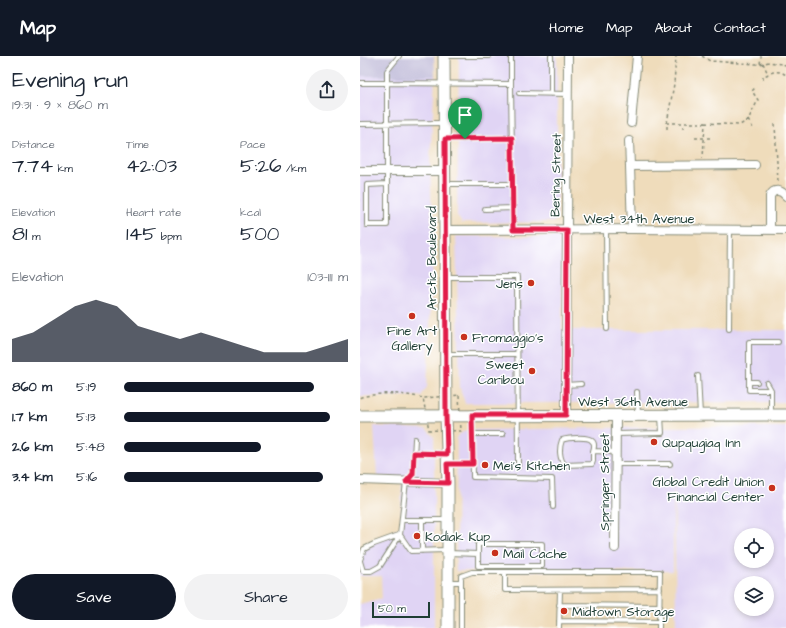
<!DOCTYPE html>
<html lang="en">
<head>
<meta charset="utf-8">
<style>
  :root { --surface:#fff; --page:#f2f2f3; --text:#1f2937; --muted:#747a83; --accent:#111827 }
  body { margin:0; font-family:"Architects Daughter",sans-serif; background:var(--page); color:var(--text); height:100vh; display:flex; flex-direction:column; font-size:15px; white-space:nowrap }
  * { box-sizing:border-box; margin:0 }
  p { font-size:13px; color:var(--muted) }
  .icon { flex:none; width:22px; height:22px; fill:none; stroke:currentColor; stroke-width:2; stroke-linecap:round; stroke-linejoin:round }
  .map { position:relative; flex:1; overflow:hidden }
  .panel { display:flex; flex-direction:column; background:var(--surface); width:360px }
  .panel>* { flex:none }
  .controls { position:absolute; left:374px; top:472px; display:grid; gap:8px }
  .controls a { display:grid; place-items:center; width:40px; height:40px; border-radius:50%; background:var(--surface); box-shadow:0 2px 6px #0003; font-size:20px }
  .scale { position:absolute; left:12px; bottom:10px; width:58px; box-sizing:border-box; padding-left:4px; border:2px solid #1f3d34; border-top:0; font-size:11px; line-height:14px; white-space:nowrap; color:#1f3d34; -webkit-text-stroke:3px #fff; paint-order:stroke }
  .pin { position:absolute; display:grid; place-items:center; width:34px; height:34px; color:#fff; margin:-41px -17px; border-radius:50% 50% 50% 0; rotate:-45deg; box-shadow:0 0 4px #0007 }
  .pin .icon { rotate:45deg }
  .round { display:grid; place-items:center; flex:none; width:42px; height:42px; border-radius:21px; background:var(--page) }
  .head { display:flex; align-items:center; justify-content:space-between; height:68px; padding:0 12px }
  h1 { font-size:22px; font-weight:600; line-height:30px }
  .metrics { display:grid; grid-template-columns:repeat(3,1fr); gap:6px; height:68px; padding:4px 12px }
  .metrics div { display:grid; align-content:center }
  .metrics b { font-size:20px; font-weight:600 }
  .metrics small { font-size:11px; font-weight:400 }
  .metrics p { font-size:11px }
  .chart { height:112px; padding:8px 12px }
  .chart p { display:flex; justify-content:space-between }
  .chart svg { width:100%; height:72px; margin-top:4px; fill:var(--accent); opacity:.7 }
  .action { display:flex; gap:8px; margin-top:auto; padding:8px 12px }
  .action a { flex:1; height:46px; border-radius:24px; background:var(--accent); color:#fff; font-size:16px; font-weight:600; line-height:46px; text-align:center }
  .action a+a { background:var(--page); color:var(--text) }
  ul { padding:0 12px; list-style:none; font-size:13px }
  li { display:grid; grid-template-columns:64px 48px 1fr; align-items:center; height:30px }
  li i { height:10px; border-radius:5px; background:var(--accent) }
  header { display:flex; align-items:center; gap:24px; box-sizing:border-box; height:56px; padding:0 20px; background:var(--accent); color:#fff }
  header strong { font-size:19px }
  nav { display:flex; gap:22px; margin-inline-start:auto; font-size:14px }
  main { display:flex; flex:1; min-height:0 }
  .map>svg:first-child { display:block }
  .built { fill:#e0d4f4; fill-rule:evenodd }
  .industrial { fill:#c4c0db }
  .lines { fill:none; stroke-linecap:round; stroke-linejoin:round }
  .service-casing { stroke:#878c78; stroke-width:6 }
  .minor-casing { stroke:#878c78; stroke-width:10 }
  .secondary-casing { stroke:#878c78; stroke-width:13 }
  .path { stroke:#878c78; stroke-width:1.5; stroke-dasharray:3 3; stroke-linecap:butt }
  .service { stroke:#fff; stroke-width:4 }
  .minor { stroke:#fff; stroke-width:8 }
  .secondary { stroke:#fff; stroke-width:11 }
  .route-casing { stroke:#fff; stroke-width:8 }
  .route { stroke:#e11d48; stroke-width:5 }
  .poi-dot { fill:#c8321e; stroke:#fff; stroke-width:1.5 }
  .labels { text-anchor:middle; stroke-width:3; stroke-linejoin:round; paint-order:stroke }
  .street-label { font-size:13px; fill:#1f3d34; stroke:#fff }
  .poi-label { font-size:13px; fill:#1f3d34; stroke:#fff; text-anchor:start }
</style>
</head>
<body>
<header>
<strong>Map</strong>
<nav><a>Home</a><a>Map</a><a>About</a><a>Contact</a></nav>
</header>
<main>
<section class="panel">
<div class="head"><div><h1>Evening run</h1><p>19:31 · 9 × 860 m</p></div><a class="round"><svg class="icon" aria-label="share" viewBox="0 0 24 24"><path d="M12 15V3M7 8l5-5 5 5M5 13v7h14v-7"/></svg></a></div>
<div class="metrics">
<div><p>Distance</p><b>7.74<small> km</small></b></div>
<div><p>Time</p><b>42:03</b></div>
<div><p>Pace</p><b>5:26<small> /km</small></b></div>
</div>
<div class="metrics">
<div><p>Elevation</p><b>81<small> m</small></b></div>
<div><p>Heart rate</p><b>145<small> bpm</small></b></div>
<div><p>kcal</p><b>500</b></div>
</div>
<div class="chart"><p><span>Elevation</span>103–111 m</p>
<svg viewBox="0 0 160 44" preserveAspectRatio="none"><path d="M0 44V30L10 26L20 18L30 10L40 6L50 10L60 22L70 26L80 30L90 26L100 30L110 34L120 38L130 38L140 38L150 34L160 30V44z"/></svg>
</div>
<ul>
<li><b>860 m</b>5:19<i style="width:85%"></i></li>
<li><b>1.7 km</b>5:13<i style="width:92%"></i></li>
<li><b>2.6 km</b>5:48<i style="width:61%"></i></li>
<li><b>3.4 km</b>5:16<i style="width:89%"></i></li>
</ul>
<div class="action"><a>Save</a><a>Share</a></div>
</section>
<div class="map">
<svg width="426" height="572" viewBox="0 0 426 572">
  <rect width="100%" height="100%" fill="#fff"/>
  <filter id="ink" filterUnits="userSpaceOnUse"><feTurbulence type="fractalNoise" baseFrequency=".025" numOctaves="2"/><feDisplacementMap in="SourceGraphic" scale="8" xChannelSelector="R" yChannelSelector="G"/><feConvolveMatrix kernelMatrix="1 2 1 2 8 2 1 2 1" color-interpolation-filters="sRGB"/></filter>
  <filter id="wash" filterUnits="userSpaceOnUse"><feTurbulence type="fractalNoise" baseFrequency=".012" numOctaves="4" result="noise"/><feDisplacementMap in="SourceGraphic" scale="16" xChannelSelector="R" yChannelSelector="G"/><feGaussianBlur stdDeviation="0.9" result="paint"/><feColorMatrix in="noise" values="0 0 0 0 0 0 0 0 0 0 0 0 0 0 0 0 0 1.4 0 .05"/><feComposite in="paint" operator="in"/></filter>
  <g filter="url(#wash)">
    <rect width="100%" height="100%" fill="#efdcbb"/>
    <path class="built" d="M99,0h98v162l-3,4 -92,1 -5,-7z
      M0,20h75l-5,85 3,95 -6,131 -6,9h-61z
      M96,180l106,1v93h224v72l-321,1 -5,-15z
      M14,370l52,3 8,8v191h-74v-24l22,-6 -1,-22h-21l2,-29 39,-20 1,-49 -25,-1z
      M314,371h112v201h-110l-2,-170 -1,113h-217l1,-135 9,-6zM381,479h26v26h-26zM381,527h26v26h-26z"/>
    <path class="industrial" d="M0,0h74l1,20h-75z"/>
  </g>
  <g filter="url(#ink)">
    <g class="lines">
      <defs>
        <path id="service" d="M39,0l-12,15v12l124,1 2,145
          M85,0h44
          M151,0v28
          M191,0v38
          M0,27h27v142h-20v-40l20,-1
          M159,37l49,1
          M0,68l84,-1
          M85,83l67,-1
          M85,128h67
          M125,153l28,-1
          M246,174l1,99
          M85,221h72l1,190
          M369,273l1,-99
          M86,298h71
          M338,320l2,39
          M389,326h8
          M407,327l4,7
          M206,329l15,-1
          M277,336l1,23
          M411,359v-25h-22v-48h29
          M112,360l1,61 79,2 1,28
          M112,378h31
          M256,378l46,-1 -1,-17
          M233,395v10l-1,3 -27,1c-6,-6 -6,-17 -3,-25 5,-2 27,-4 30,1 3,2 2,7 1,10l23,1
          M54,397l32,1
          M89,408h24
          M256,408h54
          M42,464h45
          M62,464v31
          M40,479l11,16 36,-1
          M118,488h64v22h-64z
          M88,497l30,1
          M0,504l4,-11 10,-5 25,-9
          M0,505l3,10h8l9,-5 20,-31 6,-53 7,-8 2,-35
          M88,526h13
          M199,549l101,1
          M199,565l100,1
          M101,572v-52l11,-4h33
          M199,572l1,-38
          M299,572l1,-56h-155v18l155,-1"/>
        <path id="minor" d="M271,67l6,-67
          M269,85l1,25 2,63
          M270,110l125,-1
          M0,115h85
          M85,174l187,-1 154,1
          M410,174v-34c4,-8 11,-6 16,0
          M206,359l2,-359
          M0,424l88,3
          M255,492l1,-133"/>
        <path id="secondary" d="M84,0l2,359 2,68v145
          M0,360l426,-1"/>
      </defs>
      <use href="#service" class="service-casing"/>
      <use href="#minor" class="minor-casing"/>
      <use href="#secondary" class="secondary-casing"/>
      <path class="path" d="M342,0l8,5 45,3h5l1,-8
        M403,7l5,11
        M400,8l9,-2 17,3
        M403,24v-3c8,-5 15,-8 23,-2
        M388,64l5,8
        M307,67l7,-39 2,-28
        M345,67l35,2 8,-5 10,-20 -6,-9 3,-3
        M415,68l3,58
        M307,73v-6h38l-2,35
        M323,73v-6
        M335,82h18
        M99,339l2,36 -32,-1 -6,-32z
        M0,342l1,-1c23,-5 40,-4 62,1"/>
      <use href="#service" class="service"/>
      <use href="#minor" class="minor"/>
      <use href="#secondary" class="secondary"/>
    </g>
  </g>
  <g class="lines" filter="url(#ink)">
    <defs>
      <path id="route" d="M152,82l1,92h54l-1,185h-94l1,49h-26l1,19 -42,-1 7,-8 1,-21 33,1 -1,-38 -1,-277z"/>
    </defs>
    <use href="#route" class="route-casing"/>
    <use href="#route" class="route"/>
  </g>
  <g class="poi-dot">
    <circle cx="171" cy="227" r="4"/>
    <circle cx="52" cy="260" r="4"/>
    <circle cx="104" cy="281" r="4"/>
    <circle cx="172" cy="315" r="4"/>
    <circle cx="294" cy="386" r="4"/>
    <circle cx="125" cy="409" r="4"/>
    <circle cx="412" cy="432" r="4"/>
    <circle cx="57" cy="480" r="4"/>
    <circle cx="135" cy="497" r="4"/>
    <circle cx="204" cy="555" r="4"/>
  </g>
  <g class="labels">
    <g class="street-label">
      <text transform="translate(195 119) rotate(-89)" y="5">Bering Street</text>
      <text x="279" y="167">West 34th Avenue</text>
      <text transform="translate(71 202) rotate(-90)" y="5">Arctic Boulevard</text>
      <text x="273" y="350">West 36th Avenue</text>
      <text transform="translate(244 426) rotate(-90)" y="5">Springer Street</text>
    </g>
    <g class="poi-label">
      <text x="163" y="232" text-anchor="end">Jens</text>
      <text x="52" y="279" text-anchor="middle">Fine Art<tspan x="52" dy="15">Gallery</tspan></text>
      <text x="112" y="286">Fromaggio's</text>
      <text x="164" y="313" text-anchor="end">Sweet<tspan x="164" dy="15">Caribou</tspan></text>
      <text x="302" y="391">Qupqugiaq Inn</text>
      <text x="133" y="414">Mei’s Kitchen</text>
      <text x="404" y="430" text-anchor="end">Global Credit Union<tspan x="404" dy="15">Financial Center</tspan></text>
      <text x="65" y="485">Kodiak Kup</text>
      <text x="143" y="502">Mail Cache</text>
      <text x="212" y="560">Midtown Storage</text>
    </g>
  </g>
</svg>
<div class="controls">
<a><svg class="icon" aria-label="locate" viewBox="0 0 24 24"><circle cx="12" cy="12" r="6"/><path d="M12 2v4M12 18v4M2 12h4M18 12h4"/></svg></a>
<a><svg class="icon" aria-label="layers" viewBox="0 0 24 24"><path d="M12 4l9 5-9 5-9-5zM3 14l9 5 9-5"/></svg></a>
</div>
<div class="scale">50 m</div>
<div class="pin" style="left:105px;top:83px;background:#1e9e55"><svg class="icon" aria-label="arrive" viewBox="0 0 24 24"><path d="M6 21V4h12l-3 4 3 4H6"/></svg></div>
</div>
</main>
</body>
</html>
